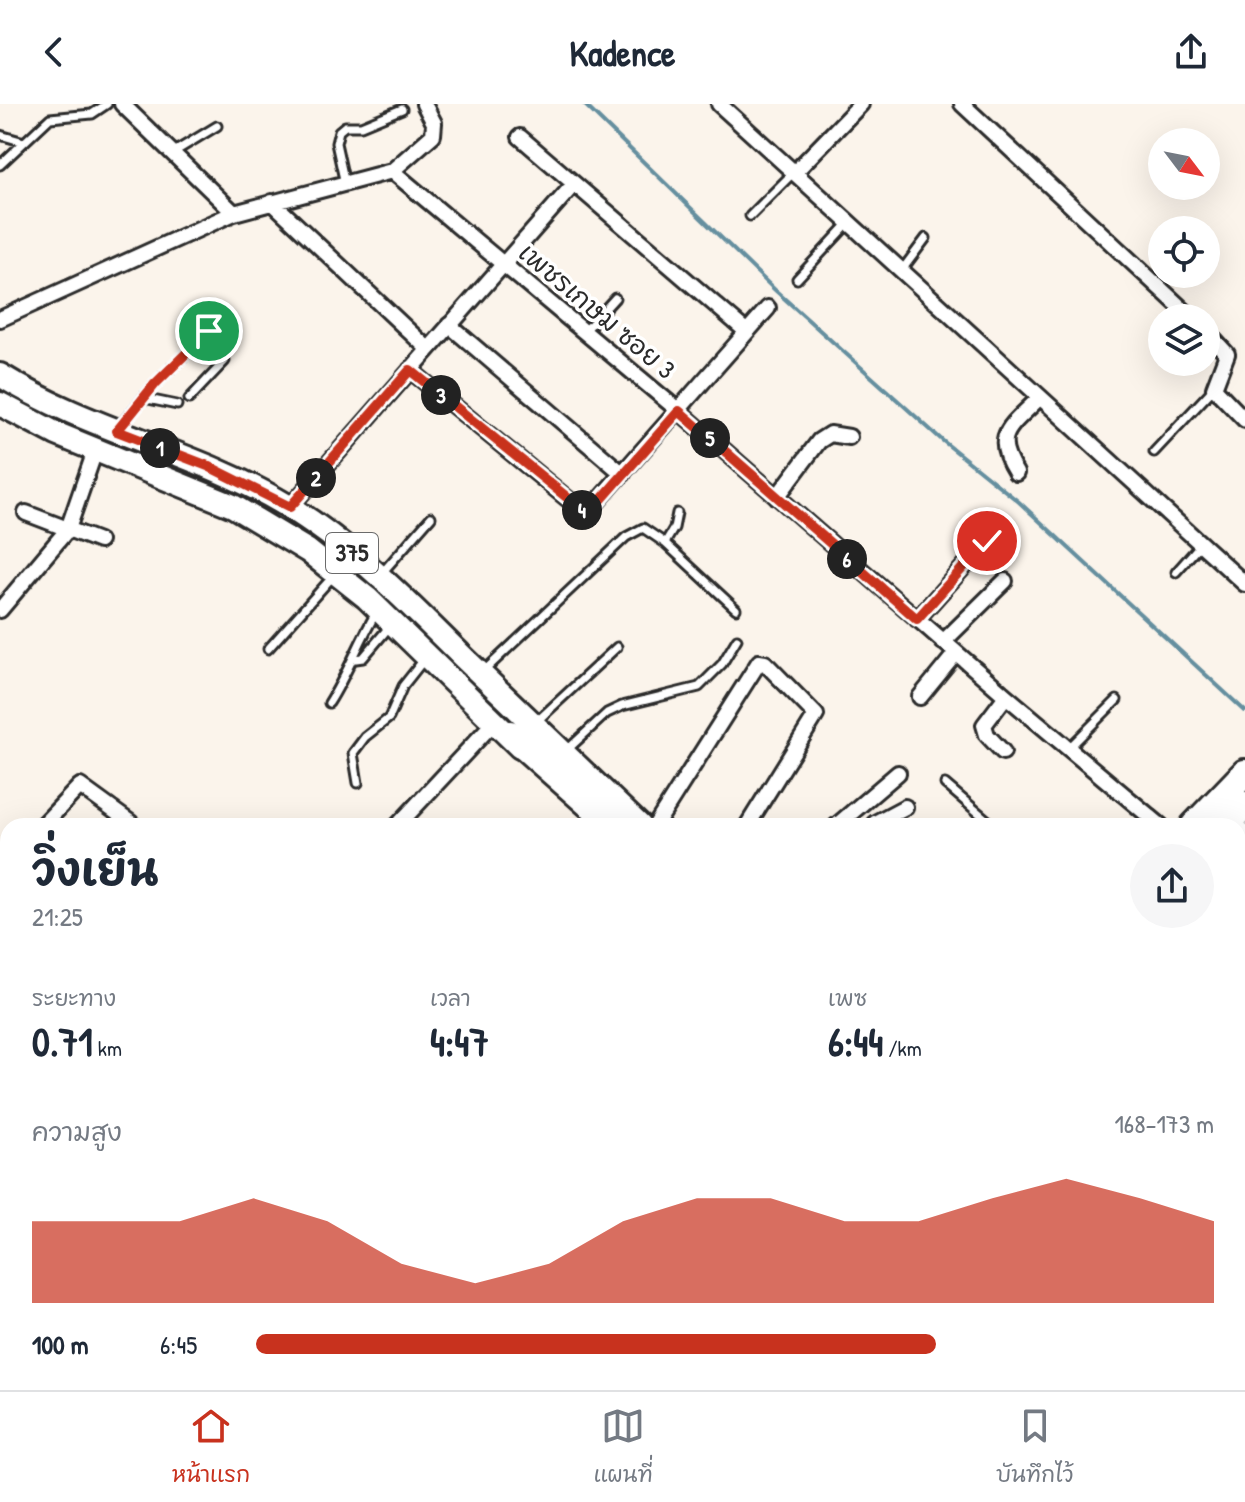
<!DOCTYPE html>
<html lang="th">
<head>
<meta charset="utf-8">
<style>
  :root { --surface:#fff; --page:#f6f6f7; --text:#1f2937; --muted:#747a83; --line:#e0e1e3; --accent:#c8321e }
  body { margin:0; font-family:"Patrick Hand","Playpen Sans Thai",sans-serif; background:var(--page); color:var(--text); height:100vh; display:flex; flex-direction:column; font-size:30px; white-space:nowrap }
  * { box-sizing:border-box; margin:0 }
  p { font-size:26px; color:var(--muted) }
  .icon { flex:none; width:44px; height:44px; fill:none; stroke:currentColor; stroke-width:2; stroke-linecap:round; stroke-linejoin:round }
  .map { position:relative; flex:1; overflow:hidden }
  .side { position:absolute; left:0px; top:714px; width:1246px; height:572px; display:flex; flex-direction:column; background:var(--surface); border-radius:24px 24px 0 0; box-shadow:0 8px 32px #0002 }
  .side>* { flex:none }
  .needle { width:52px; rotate:122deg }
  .buttons { position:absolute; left:1148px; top:24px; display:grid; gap:16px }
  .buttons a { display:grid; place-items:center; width:72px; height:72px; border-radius:50%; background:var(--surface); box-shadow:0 8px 32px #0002; font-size:40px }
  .pin { position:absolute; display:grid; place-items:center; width:68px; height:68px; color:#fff; margin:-34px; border:4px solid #fff; border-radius:50%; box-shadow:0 2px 8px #0007 }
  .km { position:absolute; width:40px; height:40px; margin:-20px; border-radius:50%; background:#222; color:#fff; font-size:22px; line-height:40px; text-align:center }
  .round { display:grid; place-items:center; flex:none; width:84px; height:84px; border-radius:42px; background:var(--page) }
  .headline { display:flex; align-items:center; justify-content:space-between; height:136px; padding:0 32px }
  h1 { font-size:44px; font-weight:700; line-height:60px }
  .metrics { display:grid; grid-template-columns:repeat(3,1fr); gap:12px; height:136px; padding:8px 32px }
  .metrics div { display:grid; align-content:center }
  .metrics b { font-size:40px; font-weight:700 }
  .metrics small { font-size:22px; font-weight:400 }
  .metrics p { font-size:22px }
  .chart { height:224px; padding:16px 32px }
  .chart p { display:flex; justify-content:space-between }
  .chart svg { width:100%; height:144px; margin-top:8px; fill:var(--accent); opacity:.7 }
  ul { padding:0 32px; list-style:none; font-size:26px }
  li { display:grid; grid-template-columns:128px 96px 1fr; align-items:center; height:60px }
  li i { height:20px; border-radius:10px; background:var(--accent) }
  header { display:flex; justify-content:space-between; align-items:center; height:104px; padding:0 32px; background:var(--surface); font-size:36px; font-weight:700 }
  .tab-bar { display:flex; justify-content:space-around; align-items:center; height:112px; border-top:2px solid var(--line); background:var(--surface); font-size:22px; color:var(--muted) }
  .tab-bar a { display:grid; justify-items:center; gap:4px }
  .tab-bar .active { color:var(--accent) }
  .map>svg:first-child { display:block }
  .built { fill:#f6e6d3 }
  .green { fill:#c7d78b; stroke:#79815b; stroke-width:2 }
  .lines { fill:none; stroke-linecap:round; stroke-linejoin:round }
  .stream { stroke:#658f9f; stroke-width:4 }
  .lane-casing { stroke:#2b2b2b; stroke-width:13 }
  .street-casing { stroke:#2b2b2b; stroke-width:20 }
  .primary-casing { stroke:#2b2b2b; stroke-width:28 }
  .highway-casing { stroke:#2b2b2b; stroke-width:32 }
  .lane { stroke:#fff; stroke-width:7 }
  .street { stroke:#fff; stroke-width:14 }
  .primary { stroke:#fff; stroke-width:22 }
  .highway { stroke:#fff; stroke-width:26 }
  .route-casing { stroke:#fff; stroke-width:16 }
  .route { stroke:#c8321e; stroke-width:10 }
  .labels { text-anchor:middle; stroke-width:7; stroke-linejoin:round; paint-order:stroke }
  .shield { fill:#fff; stroke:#6b6b6b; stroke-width:2 }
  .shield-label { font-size:24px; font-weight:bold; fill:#2b2b2b }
  .street-label { font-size:26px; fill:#2b2b2b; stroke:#fff }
</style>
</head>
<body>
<header><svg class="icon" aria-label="back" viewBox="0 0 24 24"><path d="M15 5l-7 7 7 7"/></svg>Kadence<svg class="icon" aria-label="share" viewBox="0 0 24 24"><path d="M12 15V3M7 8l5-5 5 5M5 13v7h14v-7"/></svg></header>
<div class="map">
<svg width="1245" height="1286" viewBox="0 0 1245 1286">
  <rect width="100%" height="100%" fill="#fbf4eb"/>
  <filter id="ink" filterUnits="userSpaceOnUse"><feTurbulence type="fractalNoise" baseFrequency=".0125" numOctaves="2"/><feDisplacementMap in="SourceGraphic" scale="16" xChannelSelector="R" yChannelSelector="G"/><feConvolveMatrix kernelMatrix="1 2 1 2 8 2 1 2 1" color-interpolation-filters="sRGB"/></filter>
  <g filter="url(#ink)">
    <path class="built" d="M765,1278h376l10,8h-393z"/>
    <path class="green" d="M836,1278h122l-5,8h-109z"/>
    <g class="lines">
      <path class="stream" d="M584,0l192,187 167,150 76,61 226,209"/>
      <defs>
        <path id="lane" d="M0,31l24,7
          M174,48l43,-26
          M0,61l50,-47 42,-4 15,-10
          M345,80l-9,-41 3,-12 6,-5h16l41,-17
          M750,112l44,-44
          M902,166l24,-32
          M797,175l52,-56
          M584,228l31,-34
          M143,294l34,7
          M189,295l36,-38
          M120,322l35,-42 54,-53
          M1154,348l60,-64
          M665,439l9,-15 3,-15
          M1176,468l25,-28
          M381,470l50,-57
          M268,545l67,-75
          M356,555l7,-1 27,-32
          M484,567l142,-134 17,-9 22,15 71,66
          M329,599c20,-32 29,-60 48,-92
          M535,619l82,-76
          M1068,645l49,-49
          M566,647l41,-38 15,-7 77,-19 23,-23 15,-25
          M358,679l-5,-30 12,-16 24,-19 14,-32 23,-29
          M945,680l49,42
          M1238,889l7,5
          M0,949l8,-5
          M1238,982l7,5
          M1238,1071l7,-12
          M1238,1103l7,4
          M1238,1168l7,4
          M775,1278l9,8
          M1042,1278l8,8
          M980,1286l5,-8
          M1107,1286l5,-8"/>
        <path id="street" d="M122,0l112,109
          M719,0l526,480
          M962,0l230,214
          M520,33l227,195
          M392,67l41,-36 1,-12 -10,-19
          M796,67l65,-67
          M272,98l156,147
          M0,215l234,-106 158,-42 287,240 327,285 155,130
          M449,221l174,149
          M1206,227l21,23 -13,34 31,32
          M410,266l170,139 9,2 179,-203
          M1016,369c-25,-39 -5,-46 23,-75
          M777,393l42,-56 11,-7 19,3
          M290,403l284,-323
          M26,409l73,28
          M0,506l68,-81 27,-78
          M917,515l70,-78
          M943,538l62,-61
          M920,593l36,-44
          M1003,648l-16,-17 -3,-10 22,-29
          M875,719l30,-16
          M42,722l38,-40 51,37
          M397,722l99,-106
          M655,722l104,-164 6,1 51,52 -69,111
          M836,722l62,-53
          M0,771l8,-10
          M1238,806l7,7
          M0,826l8,7
          M0,909l8,5
          M449,1278l7,8
          M1157,1278l10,8
          M357,1280l1,-2
          M3,1286l9,-8"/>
        <path id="primary" d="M0,271c90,56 196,76 286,130 68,41 123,99 179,154 58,56 117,111 175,167
          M0,300l57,30 176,72 75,45 59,47 153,149"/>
        <path id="highway" d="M510,630l104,92
          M1194,722l51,-53
          M1226,722l19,-21
          M1238,741l7,-8
          M662,1286l8,-8
          M718,1286l8,-8"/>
      </defs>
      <use href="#lane" class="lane-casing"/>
      <use href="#street" class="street-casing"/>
      <use href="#primary" class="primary-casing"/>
      <use href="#highway" class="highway-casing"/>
      <use href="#lane" class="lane"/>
      <use href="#street" class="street"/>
      <use href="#primary" class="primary"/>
      <use href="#highway" class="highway"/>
    </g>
  </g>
  <g class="lines" filter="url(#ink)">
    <defs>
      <path id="route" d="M209,227l-54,53 -38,47 91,35 82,41 120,-137 175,142 8,-3 86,-98 238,208 70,-78"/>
    </defs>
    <use href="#route" class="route-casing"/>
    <use href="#route" class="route"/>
  </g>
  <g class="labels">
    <rect class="shield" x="326" y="429" width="52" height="40" rx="6"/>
    <g class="shield-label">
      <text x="352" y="457">375</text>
    </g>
    <g class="street-label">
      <text transform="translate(597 207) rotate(40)" y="9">เพชรเกษม ซอย 3</text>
    </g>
  </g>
</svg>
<div class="buttons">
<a><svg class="needle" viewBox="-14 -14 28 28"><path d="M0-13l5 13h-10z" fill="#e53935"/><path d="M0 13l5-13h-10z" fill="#747a83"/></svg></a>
<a><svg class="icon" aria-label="locate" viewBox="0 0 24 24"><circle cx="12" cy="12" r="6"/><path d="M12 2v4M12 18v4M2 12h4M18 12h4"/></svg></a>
<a><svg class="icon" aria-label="layers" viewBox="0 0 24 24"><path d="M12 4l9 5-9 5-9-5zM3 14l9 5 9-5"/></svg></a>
</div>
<div class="pin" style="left:209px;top:227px;background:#1e9e55"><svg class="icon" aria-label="arrive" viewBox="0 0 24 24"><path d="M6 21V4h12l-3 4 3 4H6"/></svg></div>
<div class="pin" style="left:987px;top:437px;background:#d93025"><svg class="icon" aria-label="check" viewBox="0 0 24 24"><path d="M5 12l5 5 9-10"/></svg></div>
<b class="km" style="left:160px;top:344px">1</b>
<b class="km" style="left:316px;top:374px">2</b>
<b class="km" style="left:441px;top:291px">3</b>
<b class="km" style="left:582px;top:406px">4</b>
<b class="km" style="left:710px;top:334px">5</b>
<b class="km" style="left:847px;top:455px">6</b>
<section class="side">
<div class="headline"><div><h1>วิ่งเย็น</h1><p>21:25</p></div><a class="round"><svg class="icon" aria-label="share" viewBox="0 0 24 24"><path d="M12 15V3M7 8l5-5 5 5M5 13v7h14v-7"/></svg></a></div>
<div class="metrics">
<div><p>ระยะทาง</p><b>0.71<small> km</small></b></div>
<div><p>เวลา</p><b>4:47</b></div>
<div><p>เพซ</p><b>6:44<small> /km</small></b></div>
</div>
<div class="chart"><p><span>ความสูง</span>168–173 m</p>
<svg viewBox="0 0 160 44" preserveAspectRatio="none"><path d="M0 44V19L10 19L20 19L30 12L40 19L50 32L60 38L70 32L80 19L90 12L100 12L110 19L120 19L130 12L140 6L150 12L160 19V44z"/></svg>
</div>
<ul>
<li><b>100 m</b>6:45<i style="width:71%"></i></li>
</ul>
</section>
</div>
<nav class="tab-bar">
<a class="active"><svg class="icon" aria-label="home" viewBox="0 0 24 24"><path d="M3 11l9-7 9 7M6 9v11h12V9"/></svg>หน้าแรก</a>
<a><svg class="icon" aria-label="map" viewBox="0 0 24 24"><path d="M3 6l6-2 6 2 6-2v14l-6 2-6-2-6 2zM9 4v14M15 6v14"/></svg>แผนที่</a>
<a><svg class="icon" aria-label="saved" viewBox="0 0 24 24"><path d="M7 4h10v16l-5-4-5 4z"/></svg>บันทึกไว้</a>
</nav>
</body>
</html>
